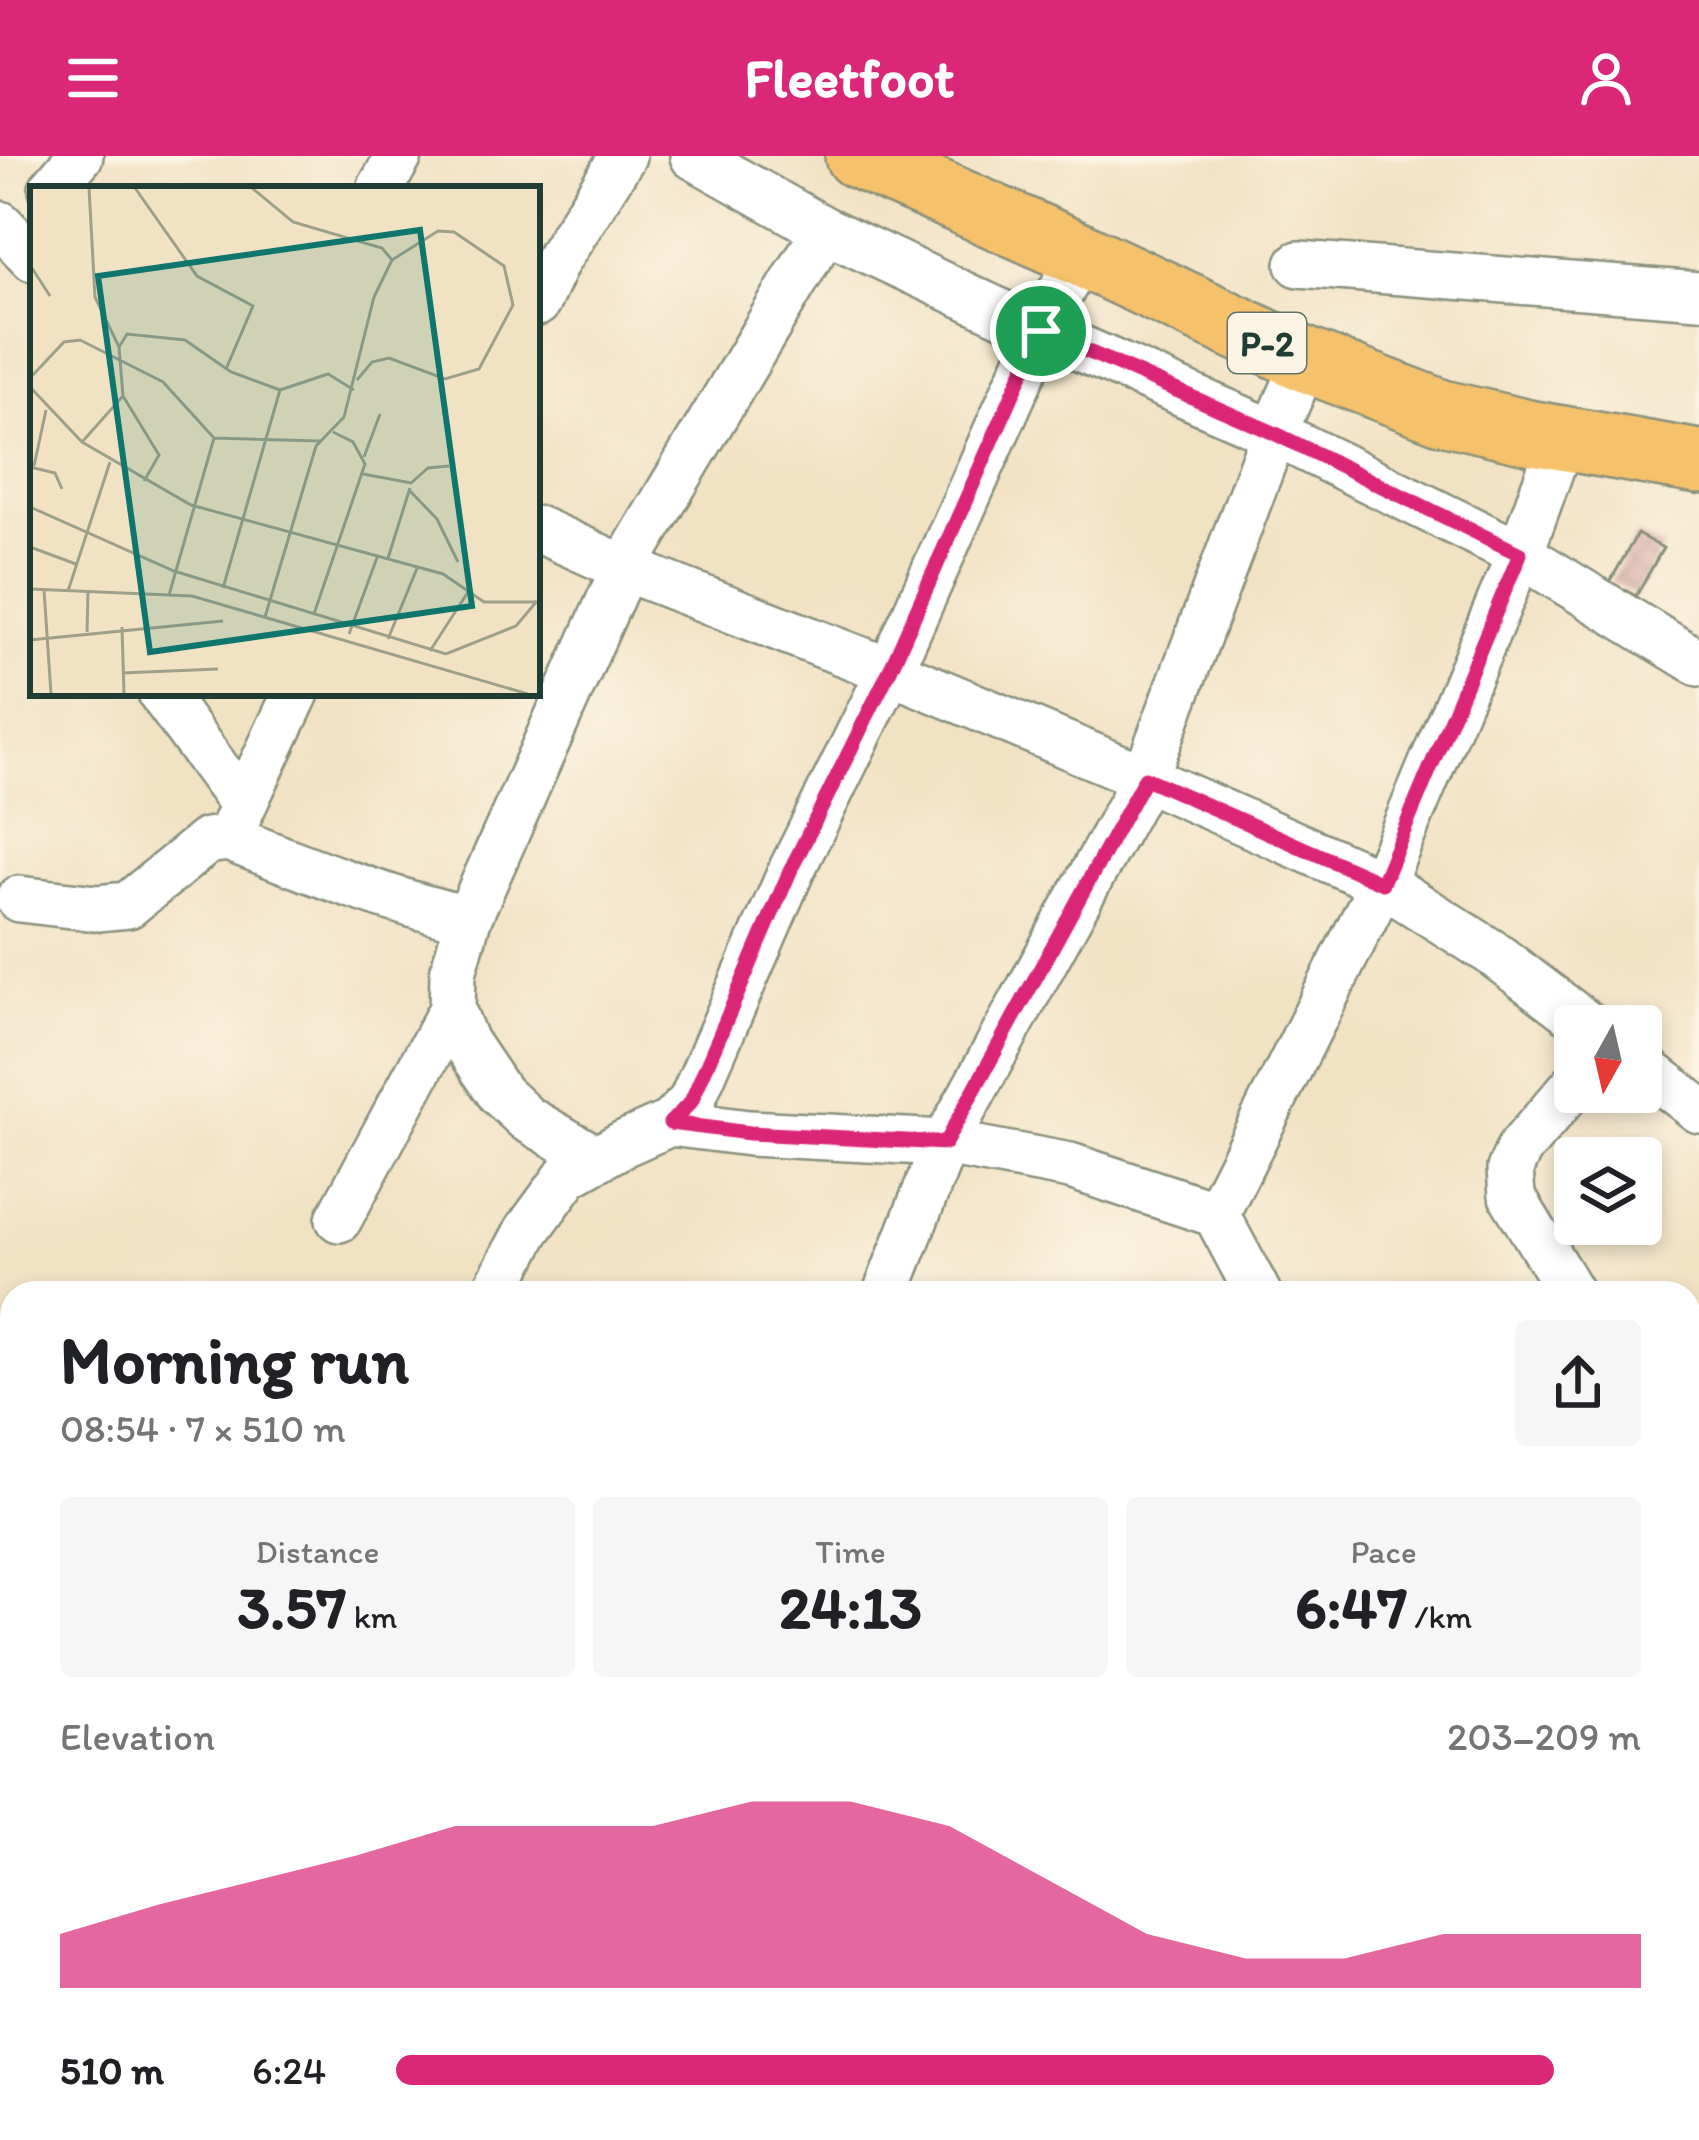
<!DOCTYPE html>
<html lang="en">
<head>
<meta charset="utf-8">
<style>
  :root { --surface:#fff; --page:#f6f6f6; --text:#202124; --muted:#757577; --accent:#db2777 }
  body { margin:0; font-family:Itim,sans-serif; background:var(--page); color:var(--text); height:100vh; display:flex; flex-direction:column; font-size:45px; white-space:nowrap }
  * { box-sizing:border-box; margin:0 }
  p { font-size:39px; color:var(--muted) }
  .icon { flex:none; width:66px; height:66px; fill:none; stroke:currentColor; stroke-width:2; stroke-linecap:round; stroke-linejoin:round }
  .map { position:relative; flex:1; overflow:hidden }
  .sheet { position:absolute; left:0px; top:1125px; width:1701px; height:861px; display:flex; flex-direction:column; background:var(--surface); border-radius:36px 36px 0 0; box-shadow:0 6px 18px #0003 }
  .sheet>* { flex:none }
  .needle { width:78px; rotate:188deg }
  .controls { position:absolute; left:1554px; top:849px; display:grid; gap:24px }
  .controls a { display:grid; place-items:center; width:108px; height:108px; border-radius:12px; background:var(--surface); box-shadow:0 6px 18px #0003; font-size:60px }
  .pin { position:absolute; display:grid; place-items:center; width:102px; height:102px; color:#fff; margin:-51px; border:6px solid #fff; border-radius:50%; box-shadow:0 3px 12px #0007 }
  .round { display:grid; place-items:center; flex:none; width:126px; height:126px; border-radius:12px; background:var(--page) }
  .overview { display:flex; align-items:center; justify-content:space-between; height:204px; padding:0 60px }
  h1 { font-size:66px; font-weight:800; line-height:90px }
  .figures { display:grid; grid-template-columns:repeat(3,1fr); gap:18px; height:204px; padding:12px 60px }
  .figures div { display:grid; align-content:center; border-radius:12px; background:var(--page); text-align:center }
  .figures b { font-size:60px; font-weight:800 }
  .figures small { font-size:33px; font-weight:400 }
  .figures p { font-size:33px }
  .chart { height:336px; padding:24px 60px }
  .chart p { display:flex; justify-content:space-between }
  .chart svg { width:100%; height:216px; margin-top:12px; fill:var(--accent); opacity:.7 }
  ul { padding:0 60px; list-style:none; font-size:39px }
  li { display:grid; grid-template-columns:192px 144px 1fr; align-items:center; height:90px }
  li i { height:30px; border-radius:15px; background:var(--accent) }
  header { display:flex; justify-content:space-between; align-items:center; height:156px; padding:0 60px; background:var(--accent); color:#fff; font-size:54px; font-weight:800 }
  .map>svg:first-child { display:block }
  .building { fill:url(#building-cross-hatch) }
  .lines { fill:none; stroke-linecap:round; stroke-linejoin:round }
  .minor-casing { stroke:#88907c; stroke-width:50 }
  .highway-casing { stroke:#88907c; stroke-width:68 }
  .minor { stroke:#fff; stroke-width:45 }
  .highway { stroke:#f5c16b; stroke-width:63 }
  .route-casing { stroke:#fff; stroke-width:24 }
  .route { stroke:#db2777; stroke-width:15 }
  .labels { text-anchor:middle; stroke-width:9; stroke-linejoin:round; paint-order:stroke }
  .shield { fill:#fcf5e5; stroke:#617469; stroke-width:3 }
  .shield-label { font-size:36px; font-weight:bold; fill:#1f3d34 }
  .inset-road { fill:none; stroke:#9ea08a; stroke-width:3 }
  .view { fill:#0f766e; fill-opacity:0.15; stroke:#0f766e; stroke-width:6 }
  .inset-edge { fill:none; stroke:#1f3d34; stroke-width:6 }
</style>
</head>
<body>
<header><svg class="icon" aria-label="menu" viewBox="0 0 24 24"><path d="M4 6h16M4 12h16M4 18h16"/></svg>Fleetfoot<svg class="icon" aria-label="person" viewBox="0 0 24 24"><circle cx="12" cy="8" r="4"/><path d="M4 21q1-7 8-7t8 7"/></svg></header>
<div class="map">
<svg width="1699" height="1984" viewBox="0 0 1699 1984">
  <defs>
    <pattern id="building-cross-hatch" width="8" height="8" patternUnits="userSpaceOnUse" patternTransform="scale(3)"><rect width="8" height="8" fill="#d09591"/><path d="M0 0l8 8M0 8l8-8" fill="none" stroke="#a87b77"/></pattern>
  </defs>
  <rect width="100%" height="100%" fill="#fcf5e5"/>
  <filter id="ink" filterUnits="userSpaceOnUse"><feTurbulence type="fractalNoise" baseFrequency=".00833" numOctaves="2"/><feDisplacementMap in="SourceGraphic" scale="24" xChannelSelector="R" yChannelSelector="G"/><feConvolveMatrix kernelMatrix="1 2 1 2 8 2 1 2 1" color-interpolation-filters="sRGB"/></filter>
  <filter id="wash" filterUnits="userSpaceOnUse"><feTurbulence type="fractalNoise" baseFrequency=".004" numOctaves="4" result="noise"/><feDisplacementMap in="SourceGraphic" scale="48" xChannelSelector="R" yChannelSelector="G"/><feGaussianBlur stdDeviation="2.7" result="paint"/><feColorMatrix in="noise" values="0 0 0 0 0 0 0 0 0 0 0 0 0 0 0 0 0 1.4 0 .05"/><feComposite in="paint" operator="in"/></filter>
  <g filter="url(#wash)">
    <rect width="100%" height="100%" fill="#f2e2c4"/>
    <g id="blocks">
      <path class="building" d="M1637,378l26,14 -27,48 -26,-14z"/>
    </g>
  </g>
  <g filter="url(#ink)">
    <use href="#blocks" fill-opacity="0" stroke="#88907c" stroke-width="3"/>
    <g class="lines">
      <defs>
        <path id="minor" d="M693,0l132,74 216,101 233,102 246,121 179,109
          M52,33l28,-33
          M380,33l19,-33
          M0,68l33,34
          M1299,108l400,31
          M537,147l19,-41 67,-106
          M537,373l87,39 266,103 255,107 237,105 109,69 98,74
          M161,537l82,112
          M228,682l68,-145
          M19,743l78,9 31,-3 79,-64 21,-3c79,31 157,62 240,81
          M1641,909l58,45
          M670,967l79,10 196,10 125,23 146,48 42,79
          M595,1002l-68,-39 -27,-25 -35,-52 -13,-33 1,-36 15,-54 156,-351 201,-338
          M1216,1058l166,-331 138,-329 42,-116
          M339,1063l113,-210
          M494,1137l33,-62 41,-56 55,-31 47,-21 21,-21 101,-233 98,-198 151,-340 39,-77
          M886,1137l59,-150 200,-365 129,-345 32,-73
          M1571,1137l-59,-97 -2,-27 9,-20 56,-65
          M0,1210l12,12
          M1689,1312l10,-8
          M1689,1561l10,7
          M1689,1730l10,25
          M0,1929l12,-7
          M314,1974l25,10
          M1218,1974l5,10"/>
        <path id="highway" d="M857,0l223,98 226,106 136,52 86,20 171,30"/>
      </defs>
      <use href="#minor" class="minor-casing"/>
      <use href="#highway" class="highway-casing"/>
      <use href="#minor" class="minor"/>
      <use href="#highway" class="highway"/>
    </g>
  </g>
  <g class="lines" filter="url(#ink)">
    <defs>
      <path id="route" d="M1041,175l233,102 246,121 -138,329 -237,-105 -200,365 -196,-10 -79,-10 21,-21 100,-233 99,-199z"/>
    </defs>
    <use href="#route" class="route-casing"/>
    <use href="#route" class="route"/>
  </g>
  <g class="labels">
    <rect class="shield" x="1228" y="157" width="78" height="60" rx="9"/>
    <g class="shield-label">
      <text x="1267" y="200">P-2</text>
    </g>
  </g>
  <g transform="translate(30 30)">
    <rect width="510" height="510" fill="#f2e2c4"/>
    <path class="inset-road" d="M59,2l6,109 24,50M105,2l62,88 56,30 -27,63M222,2l41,34 89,26 10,12M0,79l20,31M0,192l34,-36 16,-2 83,42 51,56 106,3M0,201l52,55 109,63 252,69 41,28h52M52,256l41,-46M334,271l16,-43M4,280l12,-56M0,281l25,6 7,16M333,288l48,9 17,-15 21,-2M114,295l15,-26 -36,-59 -4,-49 8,-13 58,6 46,32 49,18M379,304l28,29 21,43M0,321l144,64 272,83 70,-28 21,-25M0,361l46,17M358,372l22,-70M193,402l57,-198 48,-16 26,16M0,403l162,7 336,98M14,404l7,104M38,405l42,-129M139,409l45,-157M284,428l51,-150 -12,-22 -20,-10M235,431l51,-171 28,-29 30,-120 18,-37 46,-29 16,1 50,34 9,39 -34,64 -34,10 -56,-21 -17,4 -15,18M92,441l2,67M57,446l1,-40M319,448l29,-79M358,453l30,-73M0,454l193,-19M400,465l38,-59M92,487l96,-4"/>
    <path class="view" d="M390,44l52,376 -322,46 -52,-376z"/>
    <rect width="510" height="510" class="inset-edge"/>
  </g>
</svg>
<div class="controls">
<a><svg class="needle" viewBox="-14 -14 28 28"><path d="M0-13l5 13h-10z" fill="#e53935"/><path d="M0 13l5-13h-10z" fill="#757577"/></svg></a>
<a><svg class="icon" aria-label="layers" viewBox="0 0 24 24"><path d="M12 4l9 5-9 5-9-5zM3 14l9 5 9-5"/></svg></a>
</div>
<div class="pin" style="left:1041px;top:175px;background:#1e9e55"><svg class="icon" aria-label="arrive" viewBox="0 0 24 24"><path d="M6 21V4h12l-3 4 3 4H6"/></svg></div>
<section class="sheet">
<div class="overview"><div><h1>Morning run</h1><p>08:54 · 7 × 510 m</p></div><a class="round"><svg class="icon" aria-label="share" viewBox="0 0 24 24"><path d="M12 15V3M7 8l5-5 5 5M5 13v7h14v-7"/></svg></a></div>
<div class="figures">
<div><p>Distance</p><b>3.57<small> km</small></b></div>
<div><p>Time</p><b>24:13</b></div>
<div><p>Pace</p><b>6:47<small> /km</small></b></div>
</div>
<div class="chart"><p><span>Elevation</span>203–209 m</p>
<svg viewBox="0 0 160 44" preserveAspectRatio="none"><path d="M0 44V33L10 27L20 22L30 17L40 11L50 11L60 11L70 6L80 6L90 11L100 22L110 33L120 38L130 38L140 33L150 33L160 33V44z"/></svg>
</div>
<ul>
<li><b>510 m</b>6:24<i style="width:93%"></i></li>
</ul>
</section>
</div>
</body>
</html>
